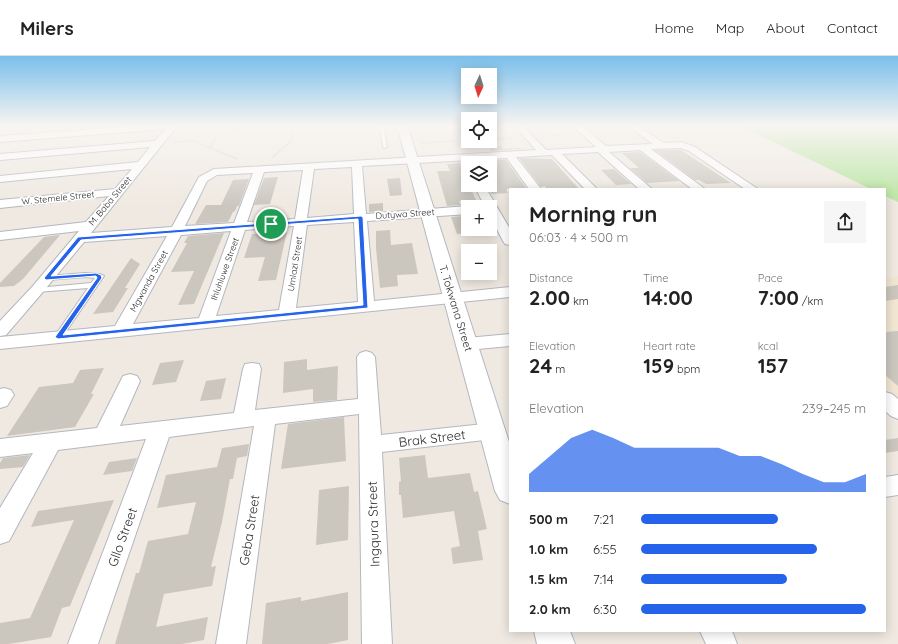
<!DOCTYPE html>
<html lang="en">
<head>
<meta charset="utf-8">
<style>
  :root { --surface:#fff; --page:#f6f6f6; --text:#222; --muted:#767676; --line:#e0e0e0; --accent:#2563eb }
  body { margin:0; font-family:Quicksand,sans-serif; background:var(--page); color:var(--text); height:100vh; display:flex; flex-direction:column; font-size:15px; white-space:nowrap }
  * { box-sizing:border-box; margin:0 }
  p { font-size:13px; color:var(--muted) }
  .icon { flex:none; width:22px; height:22px; fill:none; stroke:currentColor; stroke-width:2; stroke-linecap:round; stroke-linejoin:round }
  .map { position:relative; flex:1; overflow:hidden }
  .sheet { position:absolute; left:509px; top:132px; width:377px; height:444px; display:flex; flex-direction:column; background:var(--surface); border-radius:0px; box-shadow:0 2px 10px #0003 }
  .sheet>* { flex:none }
  .needle { width:26px; rotate:184deg }
  .fabs { position:absolute; left:461px; top:12px; display:grid; gap:8px }
  .fabs a { display:grid; place-items:center; width:36px; height:36px; border-radius:0px; background:var(--surface); box-shadow:0 2px 10px #0003; font-size:20px }
  .pin { position:absolute; display:grid; place-items:center; width:34px; height:34px; color:#fff; margin:-17px; border:2px solid #fff; border-radius:50%; box-shadow:0 1px 4px #0007 }
  .round { display:grid; place-items:center; flex:none; width:42px; height:42px; border-radius:0px; background:var(--page) }
  .headline { display:flex; align-items:center; justify-content:space-between; height:68px; padding:0 20px }
  h1 { font-size:22px; font-weight:700; line-height:30px }
  .figures { display:grid; grid-template-columns:repeat(3,1fr); gap:6px; height:68px; padding:4px 20px }
  .figures div { display:grid; align-content:center }
  .figures b { font-size:20px; font-weight:700 }
  .figures small { font-size:11px; font-weight:400 }
  .figures p { font-size:11px }
  .chart { height:112px; padding:8px 20px }
  .chart p { display:flex; justify-content:space-between }
  .chart svg { width:100%; height:72px; margin-top:4px; fill:var(--accent); opacity:.7 }
  ul { padding:0 20px; list-style:none; font-size:13px }
  li { display:grid; grid-template-columns:64px 48px 1fr; align-items:center; height:30px }
  li i { height:10px; border-radius:5px; background:var(--accent) }
  header { display:flex; align-items:center; gap:24px; box-sizing:border-box; height:56px; padding:0 20px; background:var(--surface); border-bottom:1px solid var(--line) }
  header strong { font-size:19px }
  nav { display:flex; gap:22px; margin-inline-start:auto; font-size:14px }
  .map>svg:first-child { display:block }
  .education { fill:#f0e6d1 }
  .green { fill:#b6e59e }
  .building { fill:#cbc7bf }
  .lines { fill:none; stroke-linecap:round; stroke-linejoin:round }
  .service-casing { stroke:#b4b7c1; stroke-width:2 }
  .minor-casing { stroke:#b4b7c1; stroke-width:2 }
  .tertiary-casing { stroke:#b4b7c1; stroke-width:2 }
  .path { stroke:#c9c9c9; stroke-width:1.5; stroke-dasharray:1.5 1; stroke-linecap:butt }
  .service { fill:#fff; fill-rule:evenodd }
  .minor { fill:#fff; fill-rule:evenodd }
  .tertiary { fill:#fff; fill-rule:evenodd }
  .route { fill:#2563eb; stroke:#fff; fill-rule:evenodd }
  .labels { text-anchor:middle; stroke-width:3.5; stroke-linejoin:round; paint-order:stroke }
  .far-street-label { font-size:9px; fill:#2e2e2e; stroke:#fff }
  .street-label { font-size:11px; fill:#2e2e2e; stroke:#fff }
  .near-street-label { font-size:13px; fill:#2e2e2e; stroke:#fff }
</style>
</head>
<body>
<header>
<strong>Milers</strong>
<nav><a>Home</a><a>Map</a><a>About</a><a>Contact</a></nav>
</header>
<div class="map">
<svg width="898" height="588" viewBox="0 0 898 588">
  <rect width="100%" height="100%" fill="#efe9e1"/>
  <path class="education" d="M898,220v123l-13,-11v-110z"/>
  <path class="green" d="M738,69h160v77l-13,-6v-7h-14z"/>
  <path class="building" d="M490,90h11l2,3 17,-1 1,1 -31,2z
    M655,94h26l50,33 -25,1 -7,-4h-4z
    M640,96l39,29 -32,2 -17,-15h9l-17,-15z
    M519,102l33,1 26,29 -32,1 -1,-3 -4,1z
    M490,104h16l20,28 -20,1 2,4 -17,1z
    M460,107l8,22h1l7,15 -17,1 2,4 -14,1 -10,-35h13l-3,-7z
    M614,113l17,15 -15,1 -15,-15z
    M278,121l-8,27 -16,1 10,-27z
    M400,122l2,17 -12,1 -3,-17z
    M249,123l-10,27h-2l-2,5 -2,1 -5,10 -33,2 11,-19h15l12,-25z
    M383,147v8l-14,1v-8z
    M465,160l3,13h2l1,4 -14,1 -6,-17z
    M286,172l-1,4h2l-11,48 -18,1 7,-24 -21,1 8,-24 18,-1 1,-4z
    M390,174l1,15 21,-2 6,31 -21,1 1,11 -18,2 -4,-40v-17z
    M224,177l-30,71 -16,1 16,-34 -23,1 16,-29h-3l4,-7z
    M60,179l-37,44 -9,7 -14,1v-4l44,-46z
    M131,202l9,6 -15,24h3l-15,24 -20,2z
    M898,229v14l-13,2v-14z
    M898,275v55l-13,-11v-43z
    M307,303v11l31,-4 -1,34 -24,2v-13l-30,4 1,-31z
    M184,304l-8,22 -24,3 8,-22z
    M104,312l-13,26h3l-19,33 -68,9 32,-49 34,-4 7,-13z
    M226,322l-5,21 -21,2 6,-20z
    M344,361l2,44 -65,8 7,-45z
    M898,382v13l-13,2v-13z
    M249,388l-2,12 -10,2 -4,21h-3l-8,43 -11,45 5,-1 -4,20 -48,8 -8,33 52,-10 -4,23 -22,4h-67l21,-71h3l9,-32 40,-7 8,-32 -39,6 9,-33 51,-8 5,-19z
    M30,399l-7,12 -23,2v-6l3,-5z
    M425,399l3,23 42,-5 4,19 4,-1 9,38 -9,2 5,29 -30,4 -2,-16 9,-2 -6,-35 -51,7 -2,-23h-2v-13l2,-1 -2,-23z
    M137,402l-5,13 -29,4 6,-13z
    M349,430l-1,54 -32,5 3,-55z
    M114,444l-44,106 -8,2 -11,29 -42,7h-9v-21l30,-5 44,-98 -43,7 7,-16z
    M348,536v48l-20,4h-66l4,-41 35,-6v4z"/>
  <g class="lines">
    <defs>
      <path id="service" d="M379,69h4v1h19l2,1 -20,2 3,18 -2,1 -2,-1 -3,-18 -5,-1 4,-1z
        M85,217l15,1 4,2 -43,63h-6l-1,-2 34,-49 -51,4 -4,-2 4,-2 54,-5 4,-5 -10,-1 -38,3 -4,-2 4,-2z"/>
      <path id="minor" d="M155,69h23l-87,108 81,-6 27,-50 15,-8 322,-19 -22,-25h8l24,25 50,-3 -24,-22h9l25,21 47,-2 -26,-19h9l28,18 18,-1 13,5 63,42h-13l-56,-38 -8,-3 -30,1 54,40h-13l-52,-39 -31,2 43,37h-13l-41,-37 -36,2 35,35h-12l-33,-34 -36,2 25,32h-12l-22,-31 -145,8 4,48 102,-8 2,1h-2v7l-101,7 7,80 136,-14v10l-510,52v-12l115,-11 52,-90 -83,6 -42,51 -36,42 -6,1v-15l32,-34 47,-56 -79,9v-8l86,-10 23,-26 -109,12v-8l115,-11 17,-20 -132,13v-6l138,-14 12,-15 -150,13v-6l155,-13 11,-12 -166,13v-6zM352,111l2,47 -47,4 7,-49zM303,114l-8,49 -48,3 17,-50zM253,117l-19,50 -49,3 22,-45 10,-6zM354,166l4,80 -62,6 11,-83zM294,170l-15,84 -63,6 29,-86zM231,175l-32,87 -66,6 48,-89z
        M457,69h8l3,5v10l-3,-1z
        M474,129h10l26,44v16l-5,-1 -2,-3 -13,-25v-9h-5z
        M510,278v12l-43,4 -6,-2 -3,-4 3,-4 6,-2z
        M366,295l6,2 3,4 6,78 112,-12 8,2 3,6 -3,6 -8,2 -111,13 10,192h-30l-3,-230 -84,10 -29,220h-30l38,-218 -85,11 -71,207h-30l78,-205 -88,11 -49,91 -9,3v-36l33,-55 -33,4v-18l97,-11 26,-52 7,-2 7,2 3,5 -20,45 114,-13 9,-44 2,-5 7,-1 7,1 2,5 -6,41 103,-11 -1,-42 3,-4z
        M4,332l7,2 3,5 -7,11 -7,2v-19z
        M885,336l7,2 6,5v20l-7,-3 -6,-5z
        M898,419v20l-13,2v-20z
        M700,575h32l5,13h-31z"/>
      <path id="tertiary" d="M397,69h10l103,320v59l-10,-4 -5,-9z
        M534,575h36l5,13h-38z"/>
    </defs>
    <use href="#service" class="service-casing"/>
    <use href="#minor" class="minor-casing"/>
    <use href="#tertiary" class="tertiary-casing"/>
    <path class="path" d="M656,73l8,-1 -2,-2 16,-1
      M602,76l21,-1
      M542,80l27,-2
      M490,83l25,-1
      M175,86l19,-1 43,18
      M421,87l37,-2
      M210,91l11,-17 61,-3 11,1 -2,13 -19,17"/>
    <use href="#service" class="service"/>
    <use href="#minor" class="minor"/>
    <use href="#tertiary" class="tertiary"/>
  </g>
  <linearGradient id="sky" x2="0" y2="1"><stop stop-color="#7abfeb"/><stop offset="0.46" stop-color="#f8f5f2"/><stop offset="1" stop-color="#f8f5f2" stop-opacity="0"/></linearGradient>
  <rect width="898" height="151" fill="url(#sky)"/>
  <path class="route" d="M361,160l2,1 5,91 -310,31 -3,-2 42,-59 -1,-2 -50,4 -2,-2 34,-41zM358,163l5,86 -300,30 39,-57 -1,-3 -5,-2 -45,3 30,-36z"/>
  <g class="labels">
    <g class="far-street-label">
      <text transform="translate(58 142) rotate(-6)" y="3">W. Stemele Street</text>
      <text transform="translate(110 145) rotate(-50)" y="3">M. Baba Street</text>
      <text transform="translate(405 158) rotate(-4)" y="3">Dutywa Street</text>
      <text transform="translate(295 208) rotate(-81)" y="3">Umlazi Street</text>
      <text transform="translate(225 213) rotate(-70)" y="3">Ihluhluwe Street</text>
      <text transform="translate(149 225) rotate(-61)" y="3">Mgwanda Street</text>
    </g>
    <g class="street-label">
      <text transform="translate(456 252) rotate(73)" y="4">T. Tokwana Street</text>
    </g>
    <g class="near-street-label">
      <text transform="translate(432 382) rotate(-7)" y="5">Brak Street</text>
      <text transform="translate(373 468) rotate(-92)" y="5">Ingqura Street</text>
      <text transform="translate(249 474) rotate(-81)" y="5">Geba Street</text>
      <text transform="translate(122 481) rotate(-70)" y="5">Gllo Street</text>
    </g>
  </g>
</svg>
<div class="fabs">
<a><svg class="needle" viewBox="-14 -14 28 28"><path d="M0-13l5 13h-10z" fill="#e53935"/><path d="M0 13l5-13h-10z" fill="#767676"/></svg></a>
<a><svg class="icon" aria-label="locate" viewBox="0 0 24 24"><circle cx="12" cy="12" r="6"/><path d="M12 2v4M12 18v4M2 12h4M18 12h4"/></svg></a>
<a><svg class="icon" aria-label="layers" viewBox="0 0 24 24"><path d="M12 4l9 5-9 5-9-5zM3 14l9 5 9-5"/></svg></a>
<a>+</a>
<a>−</a>
</div>
<div class="pin" style="left:271px;top:168px;background:#1e9e55"><svg class="icon" aria-label="arrive" viewBox="0 0 24 24"><path d="M6 21V4h12l-3 4 3 4H6"/></svg></div>
<section class="sheet">
<div class="headline"><div><h1>Morning run</h1><p>06:03 · 4 × 500 m</p></div><a class="round"><svg class="icon" aria-label="share" viewBox="0 0 24 24"><path d="M12 15V3M7 8l5-5 5 5M5 13v7h14v-7"/></svg></a></div>
<div class="figures">
<div><p>Distance</p><b>2.00<small> km</small></b></div>
<div><p>Time</p><b>14:00</b></div>
<div><p>Pace</p><b>7:00<small> /km</small></b></div>
</div>
<div class="figures">
<div><p>Elevation</p><b>24<small> m</small></b></div>
<div><p>Heart rate</p><b>159<small> bpm</small></b></div>
<div><p>kcal</p><b>157</b></div>
</div>
<div class="chart"><p><span>Elevation</span>239–245 m</p>
<svg viewBox="0 0 160 44" preserveAspectRatio="none"><path d="M0 44V33L10 22L20 11L30 6L40 11L50 17L60 17L70 17L80 17L90 17L100 22L110 22L120 27L130 33L140 38L150 38L160 33V44z"/></svg>
</div>
<ul>
<li><b>500 m</b>7:21<i style="width:61%"></i></li>
<li><b>1.0 km</b>6:55<i style="width:78%"></i></li>
<li><b>1.5 km</b>7:14<i style="width:65%"></i></li>
<li><b>2.0 km</b>6:30<i style="width:100%"></i></li>
</ul>
</section>
</div>
</body>
</html>
